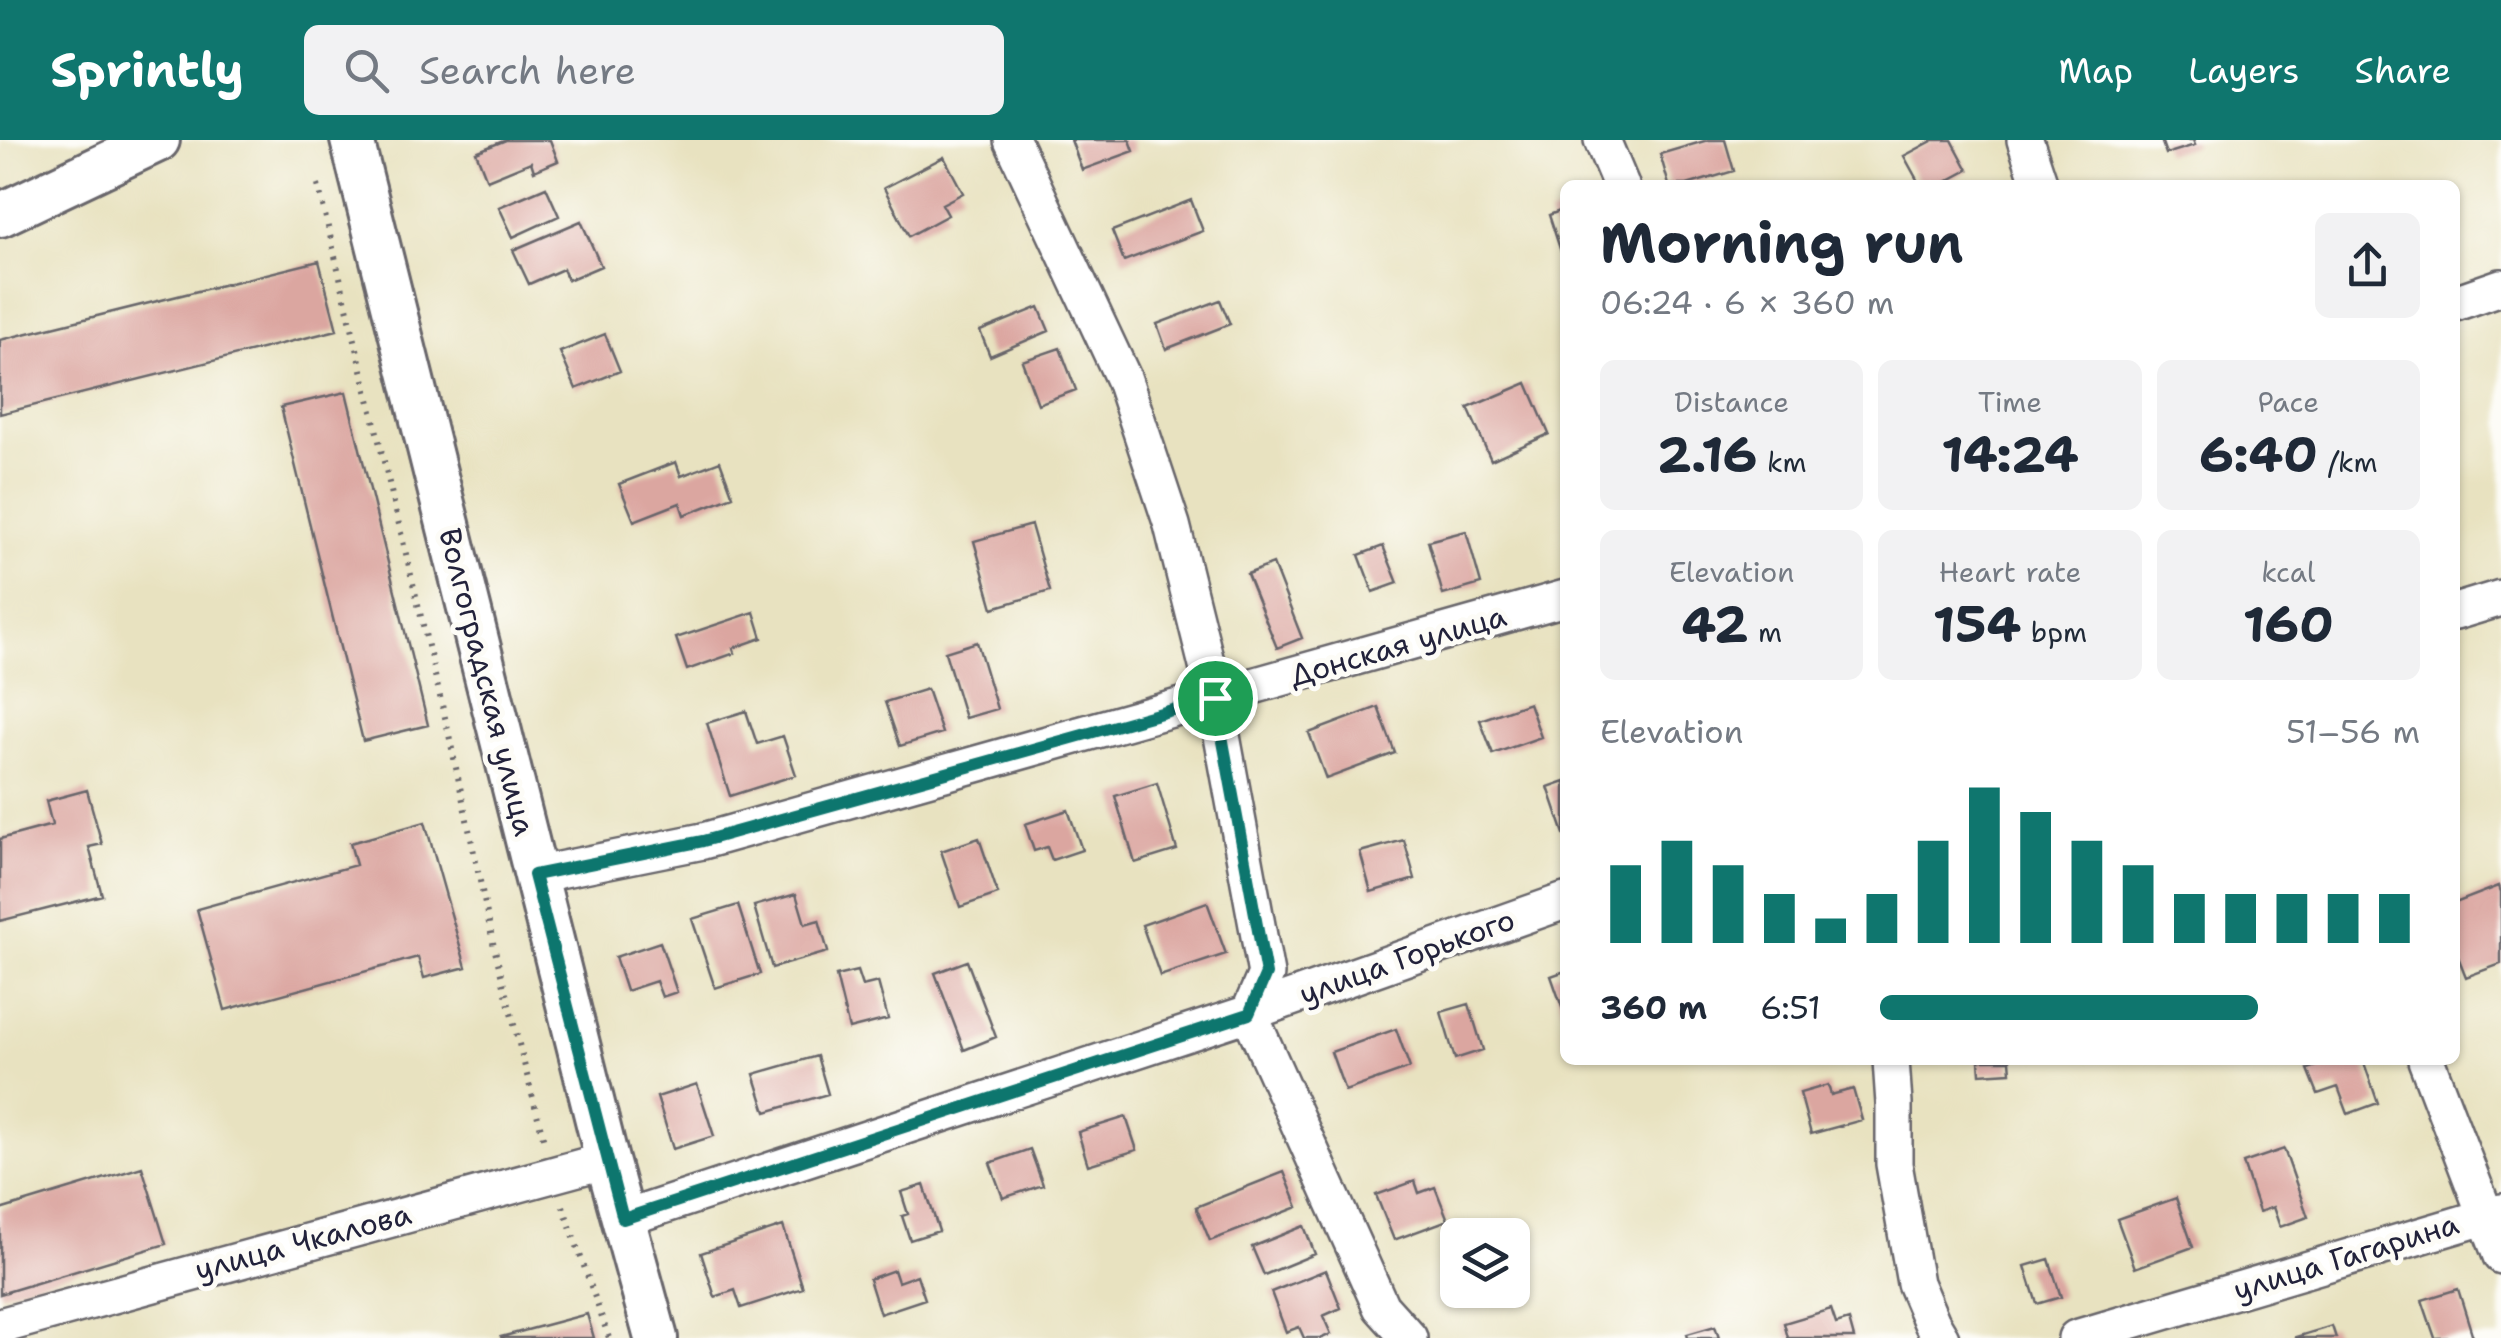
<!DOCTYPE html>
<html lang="en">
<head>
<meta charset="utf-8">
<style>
  :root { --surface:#fff; --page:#f2f2f3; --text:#1f2937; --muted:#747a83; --accent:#0f766e }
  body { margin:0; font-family:"Shantell Sans",sans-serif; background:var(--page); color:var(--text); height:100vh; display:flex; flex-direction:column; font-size:38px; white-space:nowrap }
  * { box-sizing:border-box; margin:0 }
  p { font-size:32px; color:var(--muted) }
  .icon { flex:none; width:55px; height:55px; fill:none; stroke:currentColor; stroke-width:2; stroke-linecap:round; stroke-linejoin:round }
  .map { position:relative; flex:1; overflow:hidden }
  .details { position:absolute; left:1560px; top:40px; width:900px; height:885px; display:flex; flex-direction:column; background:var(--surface); border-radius:15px; box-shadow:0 2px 8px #0004 }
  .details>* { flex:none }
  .buttons { position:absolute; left:1440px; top:1078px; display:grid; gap:20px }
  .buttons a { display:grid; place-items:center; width:90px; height:90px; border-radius:15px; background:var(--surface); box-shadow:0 2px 8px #0004; font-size:50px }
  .pin { position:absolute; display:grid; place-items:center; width:85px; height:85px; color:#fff; margin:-42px; border:5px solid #fff; border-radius:50%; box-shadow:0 2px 10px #0007 }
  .round { display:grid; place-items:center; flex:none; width:105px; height:105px; border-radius:15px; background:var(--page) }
  .overview { display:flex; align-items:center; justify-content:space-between; height:170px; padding:0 40px }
  h1 { font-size:55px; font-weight:700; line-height:75px }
  .figures { display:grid; grid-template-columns:repeat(3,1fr); gap:15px; height:170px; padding:10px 40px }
  .figures div { display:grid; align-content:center; border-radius:15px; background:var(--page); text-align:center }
  .figures b { font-size:50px; font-weight:700 }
  .figures small { font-size:28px; font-weight:400 }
  .figures p { font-size:28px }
  .chart { height:280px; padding:20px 40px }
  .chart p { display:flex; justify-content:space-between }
  .chart svg { width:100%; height:180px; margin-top:10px; stroke:var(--accent); stroke-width:6 }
  ul { padding:0 40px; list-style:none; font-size:32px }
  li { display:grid; grid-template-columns:160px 120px 1fr; align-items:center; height:75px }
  li i { height:25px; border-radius:12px; background:var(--accent) }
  header { display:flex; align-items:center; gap:60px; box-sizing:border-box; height:140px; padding:0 50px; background:var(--accent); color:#fff }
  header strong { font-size:48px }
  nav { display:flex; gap:55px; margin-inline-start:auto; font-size:35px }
  .search { width:700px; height:90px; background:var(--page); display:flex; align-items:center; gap:25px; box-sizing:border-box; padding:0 35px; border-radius:15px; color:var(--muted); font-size:38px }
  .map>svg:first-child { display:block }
  .building { fill:#dba6a0 }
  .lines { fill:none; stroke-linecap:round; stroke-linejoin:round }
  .minor-casing { stroke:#67656a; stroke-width:40 }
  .tertiary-casing { stroke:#67656a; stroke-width:48 }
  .path { stroke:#67656a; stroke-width:6; stroke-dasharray:2.5 8; stroke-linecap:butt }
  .minor { stroke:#fff; stroke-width:35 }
  .tertiary { stroke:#fff; stroke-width:42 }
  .route-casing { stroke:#fff; stroke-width:20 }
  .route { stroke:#0f766e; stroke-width:12 }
  .labels { text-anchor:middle; stroke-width:10; stroke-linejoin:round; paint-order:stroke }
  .street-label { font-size:30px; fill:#22223b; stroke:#fdfcf7 }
</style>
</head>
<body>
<header>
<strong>Sprintly</strong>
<div class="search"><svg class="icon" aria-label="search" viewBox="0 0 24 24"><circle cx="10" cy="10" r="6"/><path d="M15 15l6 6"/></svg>Search here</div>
<nav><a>Map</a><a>Layers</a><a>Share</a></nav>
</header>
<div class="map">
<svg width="2501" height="1198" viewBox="0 0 2501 1198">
  <rect width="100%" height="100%" fill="#fdfcf7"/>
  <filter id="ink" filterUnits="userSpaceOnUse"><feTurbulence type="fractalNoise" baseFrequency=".01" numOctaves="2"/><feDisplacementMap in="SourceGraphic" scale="20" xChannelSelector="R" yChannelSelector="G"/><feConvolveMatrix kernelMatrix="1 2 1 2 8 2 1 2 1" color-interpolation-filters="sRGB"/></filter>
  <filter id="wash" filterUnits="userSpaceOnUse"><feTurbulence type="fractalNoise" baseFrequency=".0048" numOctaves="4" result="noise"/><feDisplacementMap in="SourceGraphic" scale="40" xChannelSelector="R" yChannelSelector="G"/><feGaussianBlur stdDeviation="2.25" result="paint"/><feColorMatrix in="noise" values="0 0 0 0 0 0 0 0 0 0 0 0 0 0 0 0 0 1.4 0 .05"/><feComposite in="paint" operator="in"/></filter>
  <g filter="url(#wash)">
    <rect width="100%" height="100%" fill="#e8e2c0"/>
    <g id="blocks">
      <path class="building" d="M506,0h44l8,21 -24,10 -3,-9 -44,18 -11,-28z
        M1071,0h59l4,11 -52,19z
        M1708,0h17l9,31 -47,14h-18l-9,-31z
        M1934,0h18l16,30 -28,15h-20l-16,-29z
        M2161,0h32l2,5 -29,9z
        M944,17l19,36 -21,11 6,11 -39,21 -25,-48z
        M546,47l13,29 -46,21 -14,-30z
        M1191,60l12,31 -79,30 -12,-30z
        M1565,69v52h-1l-15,-46z
        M581,81l20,45 -33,14 -5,-11 -34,15 -16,-34z
        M319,121l18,69 -337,84v-74z
        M1220,160l10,24 -64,25 -9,-25z
        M1039,167l10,24 -59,25 -10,-25z
        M605,194l15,37 -44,18 -16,-37z
        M1060,208l16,42 -38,14 -16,-43z
        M1527,243l22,51 -58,26 -23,-52z
        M346,252l82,333 -65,16 -82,-334z
        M720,321l13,35 -49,19 -4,-12 -46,18 -15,-37 57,-22 5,14z
        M1031,385l19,66 -57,17 -19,-67z
        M1466,391l15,53 -38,11 -15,-54z
        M1383,406l15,37 -25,9 -14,-37z
        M1273,424l29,74 -25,10 -30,-74z
        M754,472l8,26 -29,10 2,5 -48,17 -11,-32z
        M977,502l20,67 -32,9 -20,-66z
        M927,549l15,44 -42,13 -15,-44z
        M1529,563l12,34 -48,17 -13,-34z
        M1378,567l17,46 -69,26 -17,-46z
        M746,571l11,33 26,-8 13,39 -66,21 -23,-73z
        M1565,641v53h-1l-16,-47z
        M1157,643l20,67 -42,13 -20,-67z
        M87,650l15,54 -13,3 13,48 -102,26v-82l52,-14 -6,-24z
        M1068,670l14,40 -30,10 -5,-13 -13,4 -9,-27z
        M425,682l41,145 -42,11 -6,-21 -193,53 -28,-101 159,-44 -6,-22z
        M979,698l19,56 -38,13 -19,-56z
        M1404,700l11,39 -44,13 -11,-40z
        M2499,746l2,6v72l-35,13 -11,-28v-46z
        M796,754l9,30 14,-4 9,32 -56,16 -18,-62z
        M1207,762l19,52 -66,22 -18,-51z
        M738,765l22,69 -45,14 -23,-69z
        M660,802l17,50 -15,5 -6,-16 -30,10 -11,-34z
        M967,821l29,76 -32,13 -29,-77z
        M857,831l5,15 16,-4 10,37 -39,10 -13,-53z
        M1565,831v42h-1l-13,-37z
        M1469,864l14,46 -28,9 -14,-47z
        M1396,889l14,39 -65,23 -14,-39z
        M817,916l11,38 -62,18 -12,-38z
        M1979,920h31l1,12 -31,2z
        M2334,920h29l15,43 -30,11 -10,-27 -20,7 -10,-25z
        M697,944l17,52 -41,13 -16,-52z
        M1828,945l3,10 22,-6 9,31 -51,14 -11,-41z
        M1126,977l11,33 -49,15 -10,-33z
        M1030,1009l13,36 -40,13 -13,-35z
        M2284,1009l24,68 -28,10 -7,-20 -14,5 -16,-49z
        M142,1027l24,77 -166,50v-84z
        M1284,1032l14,35 -88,34 -14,-34z
        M1415,1041l4,12 16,-6 13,33 -54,20 -18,-45z
        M924,1045l15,46 -29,9 -8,-24 6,-2 -7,-22z
        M2176,1058l17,49 -58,21 -18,-49z
        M783,1086l20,62 -62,20 -6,-18 -20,7 -14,-44z
        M1304,1086l11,28 -51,21 -12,-28z
        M2049,1119l12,38 -24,7 -12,-38z
        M894,1130l4,12 19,-7 8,24 -45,15 -11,-35z
        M1326,1130l15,38 -18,8 8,18 -9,4h-18l-5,-11 -13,5 -15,-40z
        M2458,1149l15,48 -38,1 -13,-38z
        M1831,1169l5,15 13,-4 5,18h-66l-4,-15z
        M587,1174l7,24h-92l-1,-1z
        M1715,1186l4,12h-31l-1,-4z
        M2332,1186l4,12h-40v-1z"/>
    </g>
  </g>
  <g filter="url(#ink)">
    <use href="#blocks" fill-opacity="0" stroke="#67656a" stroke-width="2.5"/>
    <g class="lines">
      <defs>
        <path id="minor" d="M1012,0l112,240 48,145 43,173 51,276 -17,39 132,294 28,31
          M1602,0l19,45
          M2025,0l15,45
          M2455,163l46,-16
          M2455,472l46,-14
          M534,735l169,-34 862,-243
          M1891,920l3,44v60l21,119 17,40 9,15
          M2426,920l75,196
          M623,1079l626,-206 316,-112
          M0,1186l607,-166
          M2076,1198l425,-126"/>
        <path id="tertiary" d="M352,0l255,1020 49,178
          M0,75l158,-75"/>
      </defs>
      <use href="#minor" class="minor-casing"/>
      <use href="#tertiary" class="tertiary-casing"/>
      <path class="path" d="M318,45l130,545 46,217 50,194
        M563,1066l46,132"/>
      <use href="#minor" class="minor"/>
      <use href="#tertiary" class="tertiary"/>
    </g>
  </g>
  <g class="lines" filter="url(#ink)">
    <defs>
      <path id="route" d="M1215,558l51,276 -17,40 -626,205 -89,-344 169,-34z"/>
    </defs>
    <use href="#route" class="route-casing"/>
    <use href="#route" class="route"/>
  </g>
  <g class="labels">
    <g class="street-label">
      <text transform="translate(1398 506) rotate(-16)" y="10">Донская улица</text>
      <text transform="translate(487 542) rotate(76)" y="10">Волгоградская улица</text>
      <text transform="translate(1407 817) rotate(-20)" y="10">улица Горького</text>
      <text transform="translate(303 1102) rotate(-15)" y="10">улица Чкалова</text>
      <text transform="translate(2346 1117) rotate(-17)" y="10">улица Гагарина</text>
    </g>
  </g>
</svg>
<div class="buttons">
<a><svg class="icon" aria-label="layers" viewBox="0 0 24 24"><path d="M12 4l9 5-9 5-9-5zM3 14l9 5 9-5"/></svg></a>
</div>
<div class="pin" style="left:1215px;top:558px;background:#1e9e55"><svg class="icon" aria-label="arrive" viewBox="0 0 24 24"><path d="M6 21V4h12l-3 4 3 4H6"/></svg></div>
<section class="details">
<div class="overview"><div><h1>Morning run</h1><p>06:24 · 6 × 360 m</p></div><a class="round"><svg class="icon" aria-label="share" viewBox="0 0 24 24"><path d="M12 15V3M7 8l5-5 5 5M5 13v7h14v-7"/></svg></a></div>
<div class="figures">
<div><p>Distance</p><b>2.16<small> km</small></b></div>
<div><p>Time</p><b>14:24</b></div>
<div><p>Pace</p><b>6:40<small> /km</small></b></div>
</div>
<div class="figures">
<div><p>Elevation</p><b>42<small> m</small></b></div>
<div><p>Heart rate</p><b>154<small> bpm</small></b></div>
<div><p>kcal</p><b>160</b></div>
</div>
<div class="chart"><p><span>Elevation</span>51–56 m</p>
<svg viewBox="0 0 160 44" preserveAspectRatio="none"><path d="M5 44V25M15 44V19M25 44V25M35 44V32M45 44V38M55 44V32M65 44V19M75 44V6M85 44V12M95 44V19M105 44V25M115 44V32M125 44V32M135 44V32M145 44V32M155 44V32"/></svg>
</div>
<ul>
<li><b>360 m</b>6:51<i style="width:70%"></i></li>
</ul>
</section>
</div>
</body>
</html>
